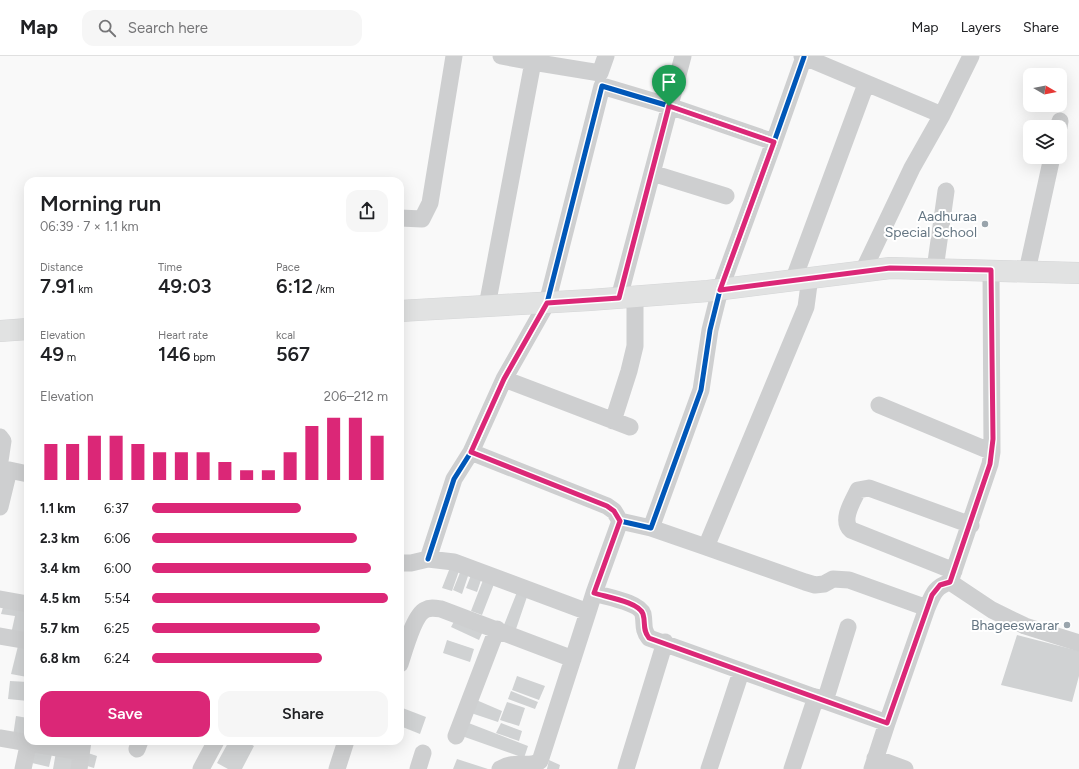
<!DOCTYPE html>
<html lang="en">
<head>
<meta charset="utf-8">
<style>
  :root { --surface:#fff; --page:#f6f6f6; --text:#202124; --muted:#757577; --line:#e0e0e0; --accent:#db2777 }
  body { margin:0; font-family:Figtree,sans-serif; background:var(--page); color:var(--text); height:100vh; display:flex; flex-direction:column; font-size:15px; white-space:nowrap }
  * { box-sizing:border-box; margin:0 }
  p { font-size:13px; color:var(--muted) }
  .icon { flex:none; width:22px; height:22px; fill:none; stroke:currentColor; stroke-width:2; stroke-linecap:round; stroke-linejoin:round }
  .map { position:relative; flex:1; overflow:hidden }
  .drawer { position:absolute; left:24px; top:121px; width:380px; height:568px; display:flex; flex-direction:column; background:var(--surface); border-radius:12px; box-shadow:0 4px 16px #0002 }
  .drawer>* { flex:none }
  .needle { width:26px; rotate:99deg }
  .buttons { position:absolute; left:1023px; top:12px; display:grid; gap:8px }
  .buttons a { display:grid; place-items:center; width:44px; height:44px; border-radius:8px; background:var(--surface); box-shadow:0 4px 16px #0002; font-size:20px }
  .pin { position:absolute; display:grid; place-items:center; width:34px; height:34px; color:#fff; margin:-41px -17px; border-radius:50% 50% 50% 0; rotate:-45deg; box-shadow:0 0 4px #0007 }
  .pin .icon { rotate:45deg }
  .round { display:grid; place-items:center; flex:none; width:42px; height:42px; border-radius:12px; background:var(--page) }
  .head { display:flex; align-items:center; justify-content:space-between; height:68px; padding:0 16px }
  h1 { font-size:22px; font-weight:600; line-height:30px }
  .figures { display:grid; grid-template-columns:repeat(3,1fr); gap:6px; height:68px; padding:4px 16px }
  .figures div { display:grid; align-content:center }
  .figures b { font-size:20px; font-weight:600 }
  .figures small { font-size:11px; font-weight:400 }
  .figures p { font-size:11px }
  .chart { height:112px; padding:8px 16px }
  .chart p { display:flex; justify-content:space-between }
  .chart svg { width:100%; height:72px; margin-top:4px; stroke:var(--accent); stroke-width:6 }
  .primary-button { display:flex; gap:8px; margin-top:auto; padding:8px 16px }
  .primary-button a { flex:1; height:46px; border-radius:12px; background:var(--accent); color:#fff; font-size:16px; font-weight:600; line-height:46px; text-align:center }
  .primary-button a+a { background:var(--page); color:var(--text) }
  ul { padding:0 16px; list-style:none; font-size:13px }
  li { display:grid; grid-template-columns:64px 48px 1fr; align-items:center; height:30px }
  li i { height:10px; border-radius:5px; background:var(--accent) }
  header { display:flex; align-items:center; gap:24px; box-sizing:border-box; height:56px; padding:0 20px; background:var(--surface); border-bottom:1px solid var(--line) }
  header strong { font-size:19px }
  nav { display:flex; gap:22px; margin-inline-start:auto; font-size:14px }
  .search { width:280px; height:36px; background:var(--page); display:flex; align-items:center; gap:10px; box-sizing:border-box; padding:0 14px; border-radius:12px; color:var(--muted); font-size:15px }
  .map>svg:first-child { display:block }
  .building { fill:#d0d2d3 }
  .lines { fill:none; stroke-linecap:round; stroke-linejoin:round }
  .major-casing { stroke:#d5d6d7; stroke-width:22 }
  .minor { stroke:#cecfd0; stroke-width:17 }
  .major { stroke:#e1e2e2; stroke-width:21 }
  .cycleway-casing { stroke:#fff; stroke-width:8 }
  .cycleway { stroke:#0057b8; stroke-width:5 }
  .route-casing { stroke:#fff; stroke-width:8 }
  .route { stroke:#db2777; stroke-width:5 }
  .poi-dot { fill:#99a4ac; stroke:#fff; stroke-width:1.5 }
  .labels { text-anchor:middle; stroke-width:4; stroke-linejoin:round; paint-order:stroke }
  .poi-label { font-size:14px; fill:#657683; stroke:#fff; text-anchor:end }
</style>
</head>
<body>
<header>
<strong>Map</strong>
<div class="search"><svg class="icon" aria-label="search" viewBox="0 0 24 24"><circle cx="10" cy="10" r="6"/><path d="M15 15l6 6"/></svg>Search here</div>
<nav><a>Map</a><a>Layers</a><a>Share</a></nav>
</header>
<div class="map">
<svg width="1079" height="713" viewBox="0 0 1079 713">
  <rect width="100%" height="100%" fill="#f9f9f9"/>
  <path class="building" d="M451,509l9,3 -8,23 -10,-3z
    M461,514l8,3 -7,21 -9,-4z
    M473,514l10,4 -6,18 -11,-4z
    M485,519l11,4 -14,36 -11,-4z
    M519,531l10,4 -13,38 -12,-4z
    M4,548l24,4 -2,29 -15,-3 4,-18 -14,-2z
    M457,560l27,13 -5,11 -28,-13z
    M1017,579l62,16v25l-7,26 -71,-17z
    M447,584l27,9 -4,13 -27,-9z
    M18,590l10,2 -1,29 -16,-3z
    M517,620l28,10 -6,14 -27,-10z
    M10,625l18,1v19l-20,-2z
    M511,635l27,11 -3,7 -27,-10z
    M474,643l28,12 -4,11 -30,-10z
    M507,646l18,6 -6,18 -19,-6z
    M400,651l26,10 -6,17 -20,-8z
    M16,660l12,2 -3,20 -12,-2z
    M466,666l62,24 -4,12 -65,-23z
    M501,667l21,8 -3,10 -23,-8z
    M229,685h16l9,5 -12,23h-14l-11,-6z
    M35,694l17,4 -3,13 -17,-4z
    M56,696l21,4 -3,13h-21z
    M88,697l9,3 -3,12 -10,-3z
    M457,703l31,10h-35z
    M549,704l11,5 -1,4h-12z"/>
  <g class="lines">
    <defs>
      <path id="major" d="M400,255l190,-11 118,-9 182,-23 189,5
        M0,275l28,-2"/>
    </defs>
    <use href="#major" class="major-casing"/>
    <path class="minor" d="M501,0l32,6
      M802,0l140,59
      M1059,71l1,-6
      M652,117l74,23
      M400,162l22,1 8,-16 24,-147
      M935,213l11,-78
      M863,215l49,-103 30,-53 29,-59
      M1027,215l25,-114
      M793,225l73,-197
      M619,242l64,-242
      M487,250l46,-244 67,11 6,-17
      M504,323l126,48
      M879,349l113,47
      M613,365l16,-50 6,-25v-49
      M0,381l3,4 -3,20
      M471,396l136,54 7,5 6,10 -26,72
      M0,412l28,6
      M0,451l9,-37
      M620,465l31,7 50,-138 9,-60 10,-40 54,-148
      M651,472l55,19 100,-240 4,-30
      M706,491l99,35 10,3 9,-1 9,-5 16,1 78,28
      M428,503l26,-80 17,-27 33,-73 43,-76 55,-217 67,20 105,36 30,-85
      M400,507h11l17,-4 26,3 134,50 -48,149c-12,8 -24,-2 -40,8
      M954,515l-103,-41c-11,-10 2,-29 7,-40l11,-2 102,37
      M950,526l40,-118 2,-12 -1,-182
      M0,543l28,5
      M588,556l6,-19c12,4 45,9 49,21 2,10 -1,15 6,24l238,85
      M0,580l28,5
      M400,608c4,-12 14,-49 25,-54 5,-3 10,-2 16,-1l132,50
      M825,645l23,-74
      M456,680l41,-107
      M0,682l81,14
      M137,693l3,-8
      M875,702l30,11
      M23,713l6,-28
      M79,713l4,-28
      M201,713l15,-28
      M337,713l9,-28
      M418,713l5,-16
      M626,713l39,-127
      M709,713l32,-97
      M792,713l24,-72
      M872,713l15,-46 40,-115c6,-14 8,-21 23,-26l42,28 33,16 54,17"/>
    <use href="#major" class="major"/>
    <defs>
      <path id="cycleway" d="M620,465l31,7 50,-138 9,-60 10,-40 54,-148
        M428,503l26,-80 17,-27 33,-73 43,-76 55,-217 67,20 105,36 30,-85"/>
    </defs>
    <use href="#cycleway" class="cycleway-casing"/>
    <use href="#cycleway" class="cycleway"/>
  </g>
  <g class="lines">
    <defs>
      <path id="route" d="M669,50l105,36 -54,148 170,-22 101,2 2,169 -3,25 -40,118 -10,3 -8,10 -45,128 -238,-85c-7,-9 -3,-14 -6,-24 -4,-12 -37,-17 -49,-21l26,-72 -6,-10 -7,-5 -136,-54 33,-73 43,-76 72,-5z"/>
    </defs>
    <use href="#route" class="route-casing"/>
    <use href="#route" class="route"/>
  </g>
  <g class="poi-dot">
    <circle cx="985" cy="168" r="4"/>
    <circle cx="1067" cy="569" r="4"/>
  </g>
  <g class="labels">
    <g class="poi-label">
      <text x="977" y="165">Aadhuraa<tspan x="977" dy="16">Special School</tspan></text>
      <text x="1059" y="574">Bhageeswarar</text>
    </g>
  </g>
</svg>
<div class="buttons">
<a><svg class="needle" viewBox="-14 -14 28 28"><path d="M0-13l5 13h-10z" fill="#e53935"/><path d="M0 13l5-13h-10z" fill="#757577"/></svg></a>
<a><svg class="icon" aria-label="layers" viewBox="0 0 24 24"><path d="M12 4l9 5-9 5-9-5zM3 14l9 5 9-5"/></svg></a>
</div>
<div class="pin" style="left:669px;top:50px;background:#1e9e55"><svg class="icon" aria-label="arrive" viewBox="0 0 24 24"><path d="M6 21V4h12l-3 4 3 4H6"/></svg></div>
<section class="drawer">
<div class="head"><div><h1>Morning run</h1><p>06:39 · 7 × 1.1 km</p></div><a class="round"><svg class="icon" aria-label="share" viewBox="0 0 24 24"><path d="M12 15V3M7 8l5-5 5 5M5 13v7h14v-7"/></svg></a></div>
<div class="figures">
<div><p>Distance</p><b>7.91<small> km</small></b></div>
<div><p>Time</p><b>49:03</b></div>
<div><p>Pace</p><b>6:12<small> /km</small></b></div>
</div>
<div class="figures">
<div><p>Elevation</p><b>49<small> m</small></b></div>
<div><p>Heart rate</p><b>146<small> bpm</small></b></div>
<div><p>kcal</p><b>567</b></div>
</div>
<div class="chart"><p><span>Elevation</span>206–212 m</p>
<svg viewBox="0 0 160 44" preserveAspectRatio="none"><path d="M5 44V22M15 44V22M25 44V17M35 44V17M45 44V22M55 44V27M65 44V27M75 44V27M85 44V33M95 44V38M105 44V38M115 44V27M125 44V11M135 44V6M145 44V6M155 44V17"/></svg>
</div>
<ul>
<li><b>1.1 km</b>6:37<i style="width:63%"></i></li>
<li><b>2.3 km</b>6:06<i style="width:87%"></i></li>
<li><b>3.4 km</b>6:00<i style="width:93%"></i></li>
<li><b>4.5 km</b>5:54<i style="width:100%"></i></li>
<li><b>5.7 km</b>6:25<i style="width:71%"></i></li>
<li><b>6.8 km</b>6:24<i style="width:72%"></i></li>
</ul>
<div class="primary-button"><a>Save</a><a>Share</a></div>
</section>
</div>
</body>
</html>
